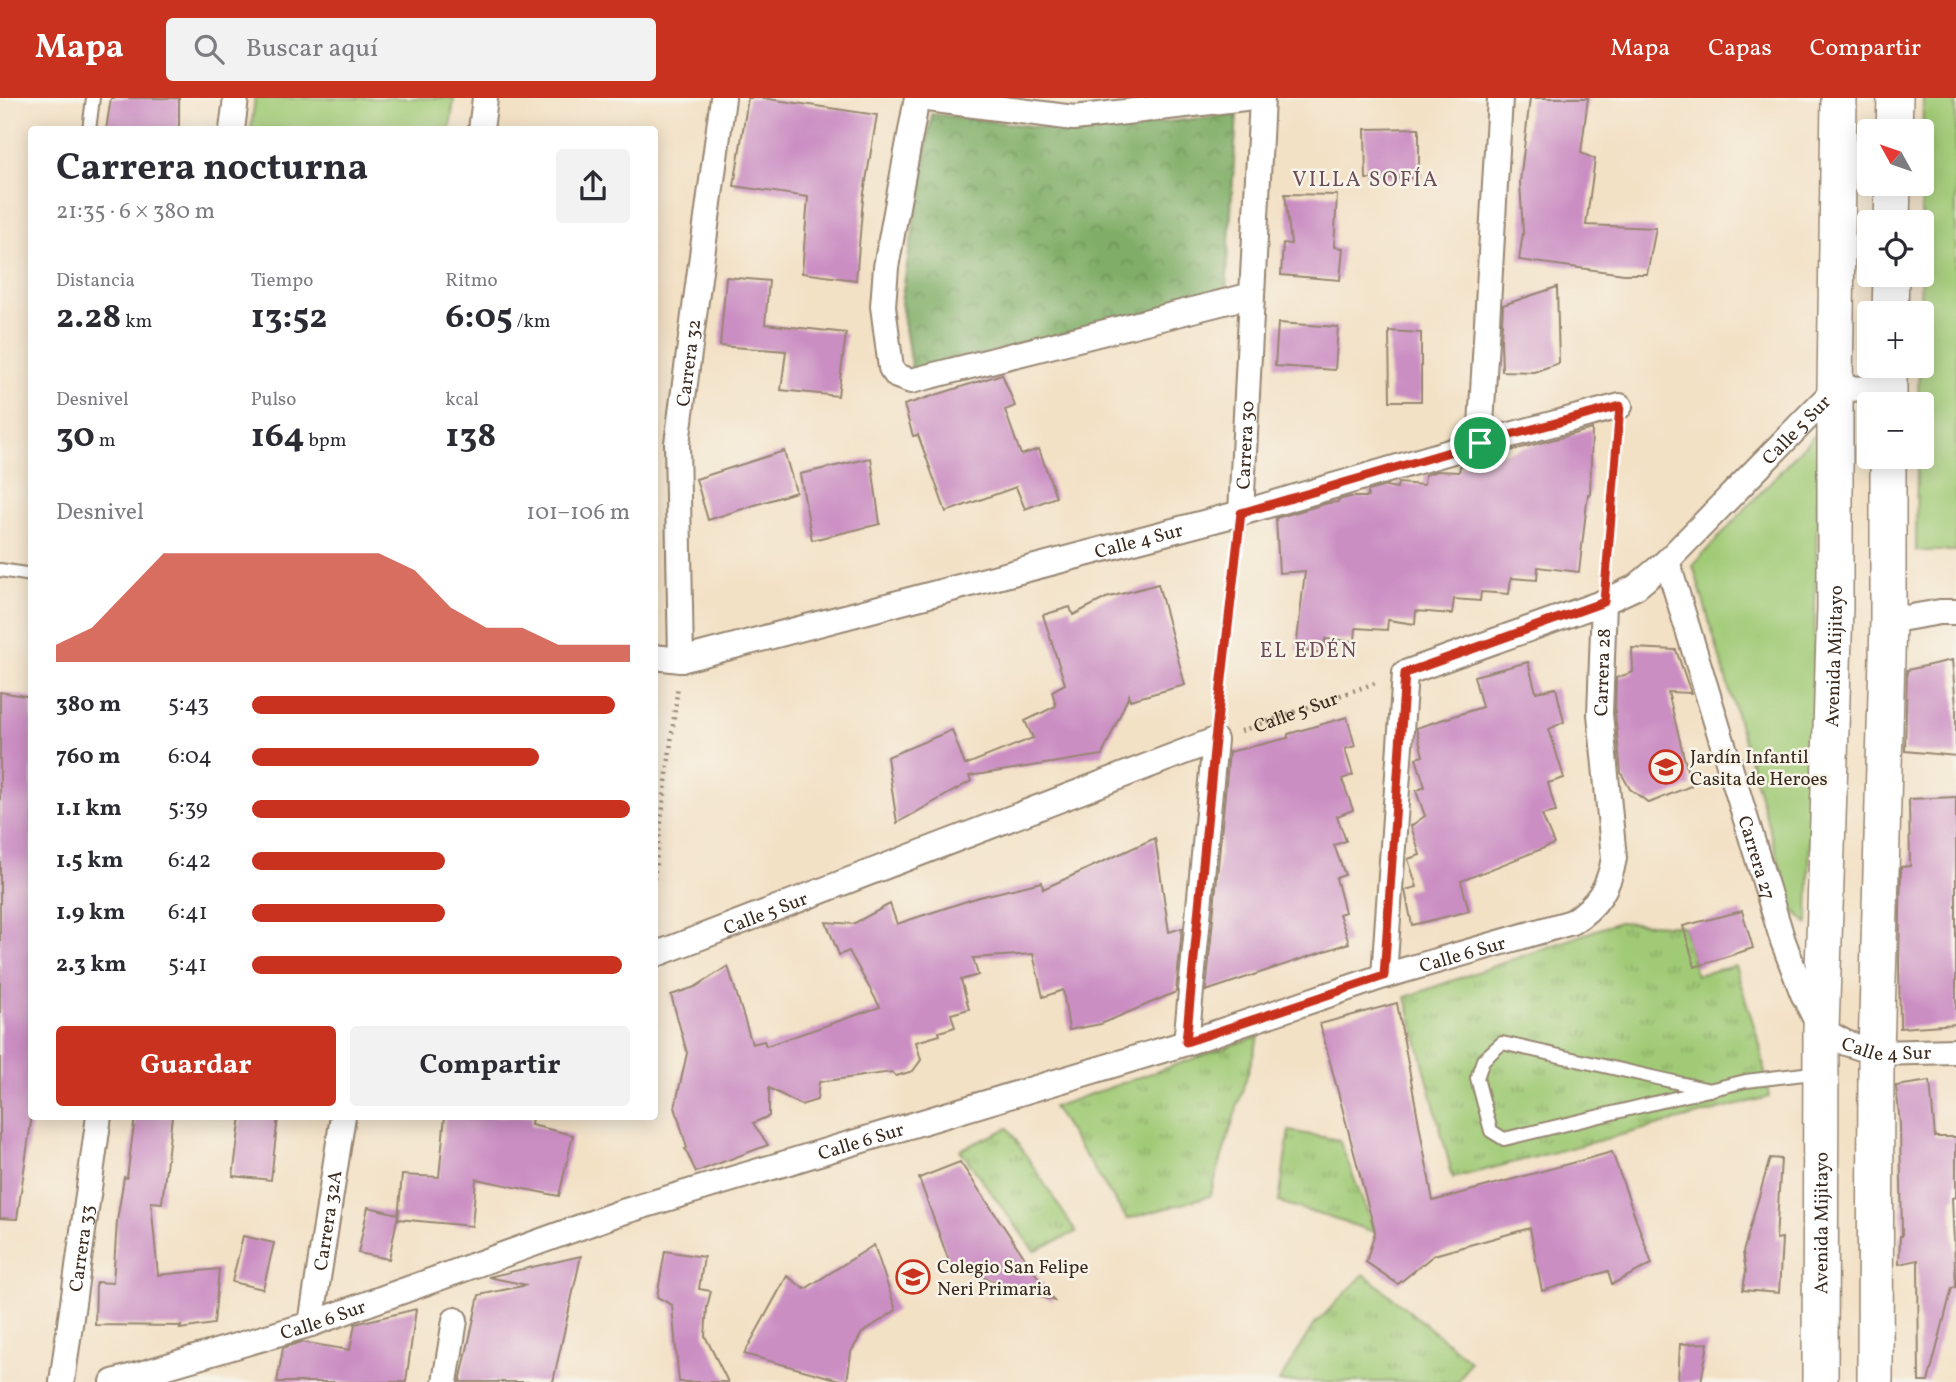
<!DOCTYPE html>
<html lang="es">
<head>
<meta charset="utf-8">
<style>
  :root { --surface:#fff; --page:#f2f2f3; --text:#2b2b33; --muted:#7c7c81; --accent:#c8321e }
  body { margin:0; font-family:Vollkorn,serif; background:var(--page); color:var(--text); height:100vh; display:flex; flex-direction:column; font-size:26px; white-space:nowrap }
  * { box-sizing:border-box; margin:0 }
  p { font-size:23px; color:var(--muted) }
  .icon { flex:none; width:38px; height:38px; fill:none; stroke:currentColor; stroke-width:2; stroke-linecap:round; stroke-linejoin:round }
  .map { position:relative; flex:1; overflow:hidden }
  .details { position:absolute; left:28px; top:28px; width:630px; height:994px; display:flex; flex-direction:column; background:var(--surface); border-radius:7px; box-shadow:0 4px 18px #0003 }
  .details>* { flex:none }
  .needle { width:46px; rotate:310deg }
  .controls { position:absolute; left:1857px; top:21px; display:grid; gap:14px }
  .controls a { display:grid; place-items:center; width:77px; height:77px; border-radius:7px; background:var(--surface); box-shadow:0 4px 18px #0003; font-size:35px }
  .pin { position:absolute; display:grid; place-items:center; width:60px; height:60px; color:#fff; margin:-30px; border:4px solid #fff; border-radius:50%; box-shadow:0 2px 7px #0007 }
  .round { display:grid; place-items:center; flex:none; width:74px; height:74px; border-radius:7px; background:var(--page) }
  .overview { display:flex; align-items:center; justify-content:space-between; height:119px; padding:0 28px }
  h1 { font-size:38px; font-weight:700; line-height:52px }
  .metrics { display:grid; grid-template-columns:repeat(3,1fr); gap:10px; height:119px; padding:7px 28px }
  .metrics div { display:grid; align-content:center }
  .metrics b { font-size:35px; font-weight:700 }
  .metrics small { font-size:19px; font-weight:400 }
  .metrics p { font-size:19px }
  .chart { height:196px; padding:14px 28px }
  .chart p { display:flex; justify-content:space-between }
  .chart svg { width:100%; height:126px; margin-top:7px; fill:var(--accent); opacity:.7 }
  .primary-button { display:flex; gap:14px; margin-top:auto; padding:14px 28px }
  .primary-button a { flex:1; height:80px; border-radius:7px; background:var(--accent); color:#fff; font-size:28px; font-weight:700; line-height:80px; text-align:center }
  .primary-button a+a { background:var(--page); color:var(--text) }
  ul { padding:0 28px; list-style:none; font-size:23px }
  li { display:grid; grid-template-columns:112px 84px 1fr; align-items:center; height:52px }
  li i { height:18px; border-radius:9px; background:var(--accent) }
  header { display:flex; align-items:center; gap:42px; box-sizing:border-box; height:98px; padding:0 35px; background:var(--accent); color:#fff }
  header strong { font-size:33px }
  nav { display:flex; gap:38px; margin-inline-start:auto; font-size:24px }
  .search { width:490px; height:63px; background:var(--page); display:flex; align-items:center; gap:18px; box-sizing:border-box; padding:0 24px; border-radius:7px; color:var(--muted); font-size:26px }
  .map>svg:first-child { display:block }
  .grass { fill:#a0ca76; stroke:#6e7a4a; stroke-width:2 }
  .forest { fill:url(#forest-crowns); stroke:#5e6c42; stroke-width:2 }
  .park { fill:url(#park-tufts); stroke:#6e7a4a; stroke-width:2 }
  .building { fill:#cb8ec3 }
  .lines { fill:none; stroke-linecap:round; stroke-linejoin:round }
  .service-casing { stroke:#978672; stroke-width:16 }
  .minor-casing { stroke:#978672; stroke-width:28 }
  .secondary-casing { stroke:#978672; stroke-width:38 }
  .path { stroke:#978672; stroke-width:4.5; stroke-dasharray:2 5; stroke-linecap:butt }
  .service { stroke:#fff; stroke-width:12 }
  .minor { stroke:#fff; stroke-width:24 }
  .secondary { stroke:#fff; stroke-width:35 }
  .route-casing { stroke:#fff; stroke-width:14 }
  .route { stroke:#c8321e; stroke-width:9 }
  .labels { text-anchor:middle; stroke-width:5; stroke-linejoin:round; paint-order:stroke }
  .street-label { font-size:19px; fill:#3b2a1e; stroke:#f7f3e8 }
  .poi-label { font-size:19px; fill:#3b2a1e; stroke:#f7f3e8; text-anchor:start }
  .neighbourhood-label { font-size:21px; letter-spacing:2px; fill:#6d4d58; stroke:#f7f3e8 }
</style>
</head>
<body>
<header>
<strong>Mapa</strong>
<div class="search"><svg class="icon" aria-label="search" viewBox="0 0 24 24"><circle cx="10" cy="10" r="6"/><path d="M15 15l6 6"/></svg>Buscar aquí</div>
<nav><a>Mapa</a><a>Capas</a><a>Compartir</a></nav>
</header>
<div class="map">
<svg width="1956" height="1284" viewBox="0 0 1956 1284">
  <defs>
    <pattern id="forest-crowns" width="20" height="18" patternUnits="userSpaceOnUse" patternTransform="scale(1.75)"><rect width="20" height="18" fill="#80ae67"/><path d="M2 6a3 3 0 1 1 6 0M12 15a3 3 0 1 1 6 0" fill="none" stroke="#6a8e54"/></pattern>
    <pattern id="park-tufts" width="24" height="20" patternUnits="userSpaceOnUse" patternTransform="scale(1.75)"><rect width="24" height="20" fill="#a0ca76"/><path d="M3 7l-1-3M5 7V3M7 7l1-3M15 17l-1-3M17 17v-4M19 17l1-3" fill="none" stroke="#84a460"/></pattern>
  </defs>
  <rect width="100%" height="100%" fill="#f7f3e8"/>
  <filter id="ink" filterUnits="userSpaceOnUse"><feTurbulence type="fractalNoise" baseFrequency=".0143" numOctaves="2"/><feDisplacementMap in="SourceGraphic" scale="14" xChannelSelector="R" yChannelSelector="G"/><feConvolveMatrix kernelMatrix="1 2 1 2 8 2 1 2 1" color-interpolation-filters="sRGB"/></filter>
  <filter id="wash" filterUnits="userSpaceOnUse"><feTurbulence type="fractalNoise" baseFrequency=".00686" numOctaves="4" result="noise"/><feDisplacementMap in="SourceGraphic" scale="28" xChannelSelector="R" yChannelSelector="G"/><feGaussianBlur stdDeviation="1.57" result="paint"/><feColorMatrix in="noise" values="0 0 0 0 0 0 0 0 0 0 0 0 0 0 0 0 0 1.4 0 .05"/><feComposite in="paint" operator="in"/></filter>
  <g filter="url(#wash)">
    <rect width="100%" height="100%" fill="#f3e1c6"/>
    <path class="grass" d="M255,0h199l-4,31h-199z
      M1923,0h33v453h-40l1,-94h5v-53h-4l1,-38h3v-53h-2z
      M1819,332l-11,494 -15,-14 -100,-345z"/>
    <path class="forest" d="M932,16l147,18 158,-18 -11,179 -314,79 -11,-70z"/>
    <path class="park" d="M1619,824l64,4 13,49 39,-9 25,79 9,52 -316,81 -47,-181z
      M1259,938l-49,160 -83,23 -74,-112z
      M1008,1030l68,104 -42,19 -74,-101z
      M1289,1033l50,9 36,92 -96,-30z
      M1364,1176l106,87 -12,21h-179l33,-55z"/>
    <g id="blocks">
      <path class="building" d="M111,0h68v32h-73z
        M748,0h14l115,17 -14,84 -7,81 -54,-7 6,-76 -74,-11z
        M1530,0h58l-7,55 14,6 -9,66 70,3 -9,46h-23l-105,-14 4,-27 -3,-51z
        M1419,30v50l-53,1 -1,-50z
        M1285,96l52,1 -3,52 9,1 -3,32 -59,-5 2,-32 8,1z
        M726,179l43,4 -4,43 81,9 -8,63 -57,-6 5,-39 -66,-5z
        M1557,189l2,76 -25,9 -32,-1 -1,-31 2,-35z
        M1278,225l60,4 -3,43 -60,-4z
        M1389,233l32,2v68h-31z
        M1002,276l13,32 -10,4 16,45 18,-6 17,48 -31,12 -9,-22 -70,25 -28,-77 -5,1 -9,-31z
        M1592,331l-2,66 -2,-1 -9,78 -41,-5 -1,13 -26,-2 -2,16 -28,-2 -1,9 -26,-2 -2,15 -36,-3 -1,13 -27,-4 -1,10 -31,-2 -1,13 -30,-2 -1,14 -28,-3 9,-79 -26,2 -3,-55 52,-15 10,-1v-2l12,-3h18v-6l18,-5 11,2 1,-5 26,2 1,-10 12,-4 22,1 1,-6 34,-5 1,-6z
        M784,353l12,41 -88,28 -12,-41z
        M871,360l9,66 -68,16 -12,-66z
        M1158,486l27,101 -55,15 -1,-5 -27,60 -133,21 2,5 -74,42 -10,-66 65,-27 13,35 68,-27 -8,-17 31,-15 -4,-15 13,-7 -22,-69 27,-8 3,8 33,-17z
        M1632,550l44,2 15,43 -23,-1 23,94 -42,17 -19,-14 -9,-16 -6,-59 1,-36 17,-6z
        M1952,562l4,46v50l-51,-5 2,-81z
        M1528,564l8,30 20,-4 8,34 -15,7 15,49 -16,5 8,29 -14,3 12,29 -93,37 8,30 -57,14 -7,-35 12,-3 -9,-28 12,-4 -9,-29 14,-10 -9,-25 9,-4 -9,-29 7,-2 -7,-28 66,-21 -8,-31z
        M0,594l32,5v418l-15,104 -17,-1z
        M1347,619l8,29 -10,3 8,26 -11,4 11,31 -16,6 9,25 -12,4 11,30 -9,3 9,34 -6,2 10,29 -143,48 23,-239 59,-14v-4z
        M1956,699v227l-56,4 -1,-67 2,-94 9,-1 -1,-67z
        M1155,740l14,94 13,-4 -6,64 -75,32 -32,6 -6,-40 -20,7 -10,-43 -60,4 5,17 -17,5 8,29 -18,5 4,13 -16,5 1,3 -24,7 5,18 -8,11 -17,5 -4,-4 -73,10 -2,18 -16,5 -32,-17v28l-16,7 15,22 -72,27 -11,-23 2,-1 -12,-41 12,-54 -16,-58 24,-8 33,-21 24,78 12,-3 2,5 114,-39 -31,-56 -10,4 -13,-33 27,2 37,-20 7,20 82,-27 63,-15 1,7z
        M1742,813l11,37 -58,19 -12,-41z
        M1397,905l36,198 179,-49 40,112 -40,20 -4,-13 -66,20 -12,-63 -96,27 -36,29 -32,-22 9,-30 -55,-208z
        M1930,983l5,56h21v60l-4,1 4,89 -4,1 -24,94h-9l-1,-122 -19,4 1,-28h2l-2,-112 -4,-38z
        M135,1018h37l-10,87 -11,-1 7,73 61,-6 -5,55 -34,5 1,-3 -86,-1 1,-43 17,1 4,-62 7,-44 3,1z
        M241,1018h37l-7,64 -38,-4z
        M445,1018h87l-1,9 42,10 -14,61 -83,-17 -4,47 -74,-7 4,-44 37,2z
        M1770,1060l11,1 -5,80 6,-1 -3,55 -36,-3 3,-19 -3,-19z
        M960,1064l94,139 -103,-34 -32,-89z
        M368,1109l30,7 -9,45 -31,-6z
        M243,1138l31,7 -11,46 -31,-7z
        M874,1147l22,65 -34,23 -11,19 -4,30 -103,-28 43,-78 18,13z
        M665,1153l39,6 -5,32 12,2 -4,16 -2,29 23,46h-49l-7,-77 -15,-8z
        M581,1158l-28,126h-93l19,-87 48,-10 -39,-8z
        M416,1211l-10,73h-129l6,-34 18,-6 49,8 5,-26z
        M1708,1245l-7,39h-23l2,-38z"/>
    </g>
  </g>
  <g filter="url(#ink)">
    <use href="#blocks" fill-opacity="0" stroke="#978672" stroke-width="2"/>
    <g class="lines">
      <defs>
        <path id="service" d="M89,32l4,-32
          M0,472l32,5
          M1710,992l-208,-47 -19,17 -6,18 14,53 13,8 242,-58 74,-9"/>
        <g id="minor">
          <path d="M917,0l-31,169 -3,39 8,62 6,8 14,5 341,-86"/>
          <path d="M920,0l154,20 171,-20"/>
          <path d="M232,32l4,-32"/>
          <path d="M481,32l4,-32"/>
          <path d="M1480,345l20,-345"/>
          <path id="s2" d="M1241,415l21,-415"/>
          <path id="s3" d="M1667,463l116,380 20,53 18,36 25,13 30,10 80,-2"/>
          <path d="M1888,523l52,-9h16"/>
          <path id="s4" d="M654,559l27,3 560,-147 239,-70 140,-37"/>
          <path id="s5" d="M681,562l-4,-217 46,-345"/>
          <path id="s6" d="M654,857l561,-215 -29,303"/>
          <path id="s7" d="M1384,878l21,-303 199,-71 32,-15 31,-26 168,-172 54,-1"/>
          <path id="s8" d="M311,1226l32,-208"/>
          <path id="s9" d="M62,1284l37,-266"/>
          <path id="s10" d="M113,1284l198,-58 308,-111 567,-170 198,-67 188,-54c25,-16 37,-34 42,-64l-14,-144 4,-112"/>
          <path d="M445,1284l10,-62"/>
        </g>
        <g id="secondary">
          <path d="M1894,33l1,-33"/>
          <path d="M1892,124l1,-38"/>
          <path d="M1890,215l1,-38"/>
          <path d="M1889,306v-38"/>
          <path id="s11" d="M1820,1284l1,-352 14,-423v-218l4,-291"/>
          <path d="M1875,1284l1,-329 12,-432v-164"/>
        </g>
      </defs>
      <use href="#service" class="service-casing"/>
      <use href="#minor" class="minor-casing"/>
      <use href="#secondary" class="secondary-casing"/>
      <g class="path">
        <path d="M1607,471l10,-135"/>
        <path d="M1218,615l20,-172"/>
        <path id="s1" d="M1241,633l137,-49"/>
        <path d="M654,781l24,-194"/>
      </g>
      <use href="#service" class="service"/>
      <use href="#minor" class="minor"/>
      <use href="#secondary" class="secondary"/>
    </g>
  </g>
  <g class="lines" filter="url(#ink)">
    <defs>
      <path id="route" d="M1620,308l-16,196 -199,71 -21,303 -198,66 29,-302 26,-227 239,-70z"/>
    </defs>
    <use href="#route" class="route-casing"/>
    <use href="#route" class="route"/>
  </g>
  <defs>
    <symbol id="school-ring" viewBox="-11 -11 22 22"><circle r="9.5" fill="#f7f3e8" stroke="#c8321e" stroke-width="1.5"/><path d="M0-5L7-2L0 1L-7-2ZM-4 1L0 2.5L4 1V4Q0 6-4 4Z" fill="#c8321e"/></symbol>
  </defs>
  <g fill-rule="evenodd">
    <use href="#school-ring" x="1647" y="650" width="38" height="38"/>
    <use href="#school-ring" x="894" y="1160" width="38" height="38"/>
  </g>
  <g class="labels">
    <g class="street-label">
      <text dy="7" stroke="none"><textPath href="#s5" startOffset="298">Carrera 32</textPath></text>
      <text dy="7" stroke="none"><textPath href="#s7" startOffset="775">Calle 5 Sur</textPath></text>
      <text dy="7" stroke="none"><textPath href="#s2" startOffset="68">Carrera 30</textPath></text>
      <text dy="7" stroke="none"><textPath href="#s4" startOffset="500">Calle 4 Sur</textPath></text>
      <text dy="7" stroke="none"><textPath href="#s11" startOffset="726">Avenida Mijitayo</textPath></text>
      <text dy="7" stroke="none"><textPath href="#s10" startOffset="1796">Carrera 28</textPath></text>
      <text dy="7" stroke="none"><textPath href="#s1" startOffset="58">Calle 5 Sur</textPath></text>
      <text dy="7" stroke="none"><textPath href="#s3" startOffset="310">Carrera 27</textPath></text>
      <text dy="7" stroke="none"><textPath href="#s6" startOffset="119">Calle 5 Sur</textPath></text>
      <text dy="7" stroke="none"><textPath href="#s10" startOffset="1416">Calle 6 Sur</textPath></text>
      <text dy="7" stroke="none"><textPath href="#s3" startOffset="564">Calle 4 Sur</textPath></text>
      <text dy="7" stroke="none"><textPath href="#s10" startOffset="786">Calle 6 Sur</textPath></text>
      <text dy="7" stroke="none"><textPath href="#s8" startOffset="105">Carrera 32A</textPath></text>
      <text dy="7" stroke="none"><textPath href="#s11" startOffset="159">Avenida Mijitayo</textPath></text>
      <text dy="7" stroke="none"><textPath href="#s9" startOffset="135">Carrera 33</textPath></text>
      <text dy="7" stroke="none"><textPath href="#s10" startOffset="219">Calle 6 Sur</textPath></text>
    </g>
    <g class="poi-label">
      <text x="1690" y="665">Jardín Infantil<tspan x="1690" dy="22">Casita de Heroes</tspan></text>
      <text x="937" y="1175">Colegio San Felipe<tspan x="937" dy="22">Neri Primaria</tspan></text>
    </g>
    <g class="neighbourhood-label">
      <text x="1366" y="88">VILLA SOFÍA</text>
      <text x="1309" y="559">EL EDÉN</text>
    </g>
  </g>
</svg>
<div class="controls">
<a><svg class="needle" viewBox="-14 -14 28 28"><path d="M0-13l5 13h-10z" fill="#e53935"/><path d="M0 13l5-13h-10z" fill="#7c7c81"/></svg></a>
<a><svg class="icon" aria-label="locate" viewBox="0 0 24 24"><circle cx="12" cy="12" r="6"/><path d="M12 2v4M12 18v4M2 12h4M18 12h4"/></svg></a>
<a>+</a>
<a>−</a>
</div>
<div class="pin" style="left:1480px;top:345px;background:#1e9e55"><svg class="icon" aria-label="arrive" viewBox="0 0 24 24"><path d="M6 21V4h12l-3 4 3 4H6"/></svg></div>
<section class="details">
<div class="overview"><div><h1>Carrera nocturna</h1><p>21:35 · 6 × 380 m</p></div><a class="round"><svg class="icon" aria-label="share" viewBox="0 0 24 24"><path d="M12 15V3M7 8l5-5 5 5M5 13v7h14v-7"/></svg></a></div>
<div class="metrics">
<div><p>Distancia</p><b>2.28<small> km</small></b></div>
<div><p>Tiempo</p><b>13:52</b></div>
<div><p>Ritmo</p><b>6:05<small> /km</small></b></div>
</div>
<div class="metrics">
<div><p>Desnivel</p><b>30<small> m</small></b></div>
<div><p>Pulso</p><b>164<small> bpm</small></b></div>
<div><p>kcal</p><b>138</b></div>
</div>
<div class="chart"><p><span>Desnivel</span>101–106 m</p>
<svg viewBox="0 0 160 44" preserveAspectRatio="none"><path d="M0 44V38L10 32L20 19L30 6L40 6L50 6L60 6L70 6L80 6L90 6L100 12L110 25L120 32L130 32L140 38L150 38L160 38V44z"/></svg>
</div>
<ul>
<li><b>380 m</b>5:43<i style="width:96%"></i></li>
<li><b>760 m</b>6:04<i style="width:76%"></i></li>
<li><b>1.1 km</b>5:39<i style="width:100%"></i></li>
<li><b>1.5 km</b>6:42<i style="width:51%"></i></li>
<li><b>1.9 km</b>6:41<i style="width:51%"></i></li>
<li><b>2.3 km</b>5:41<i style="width:98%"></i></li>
</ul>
<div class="primary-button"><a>Guardar</a><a>Compartir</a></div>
</section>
</div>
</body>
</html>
